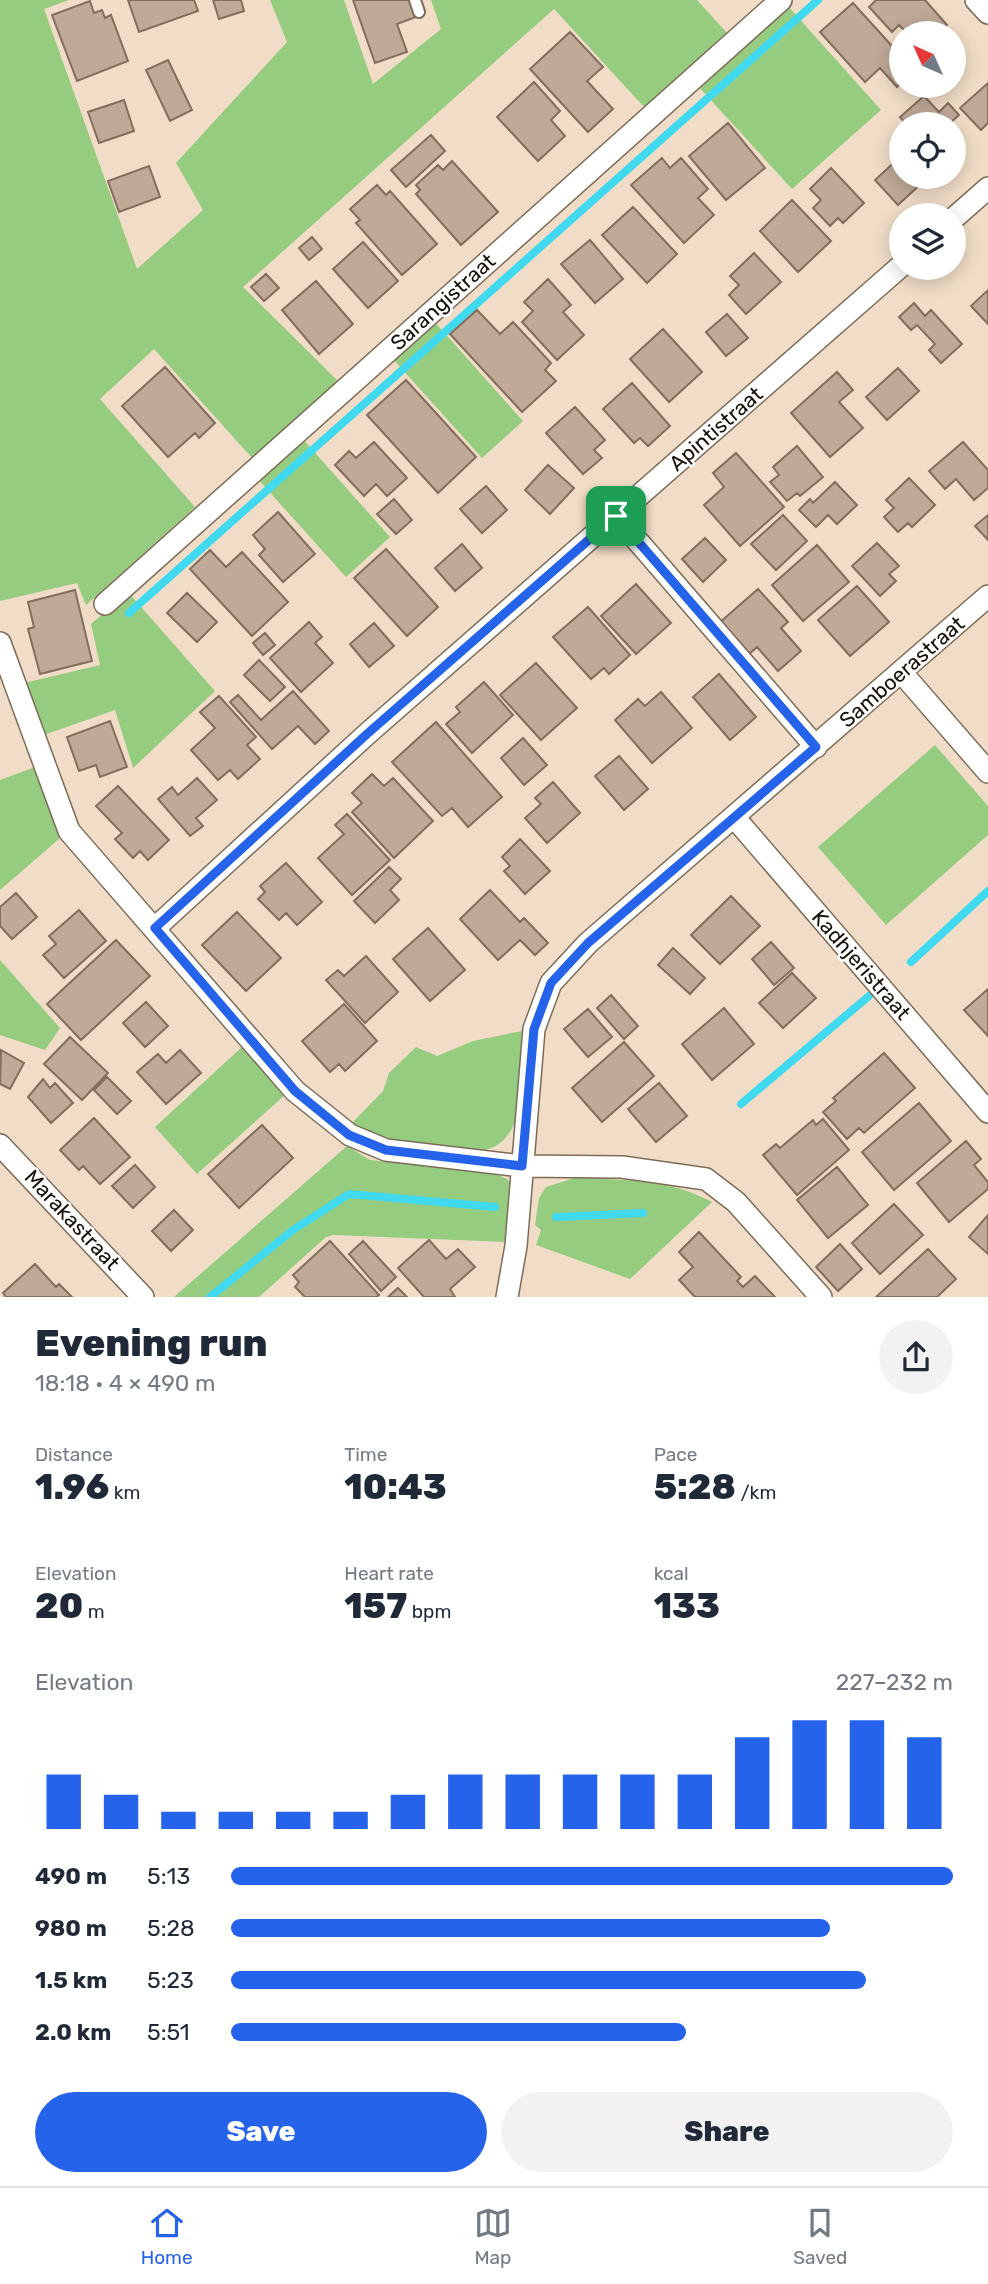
<!DOCTYPE html>
<html lang="en">
<head>
<meta charset="utf-8">
<style>
  :root { --surface:#fff; --page:#f2f2f3; --text:#1f2937; --muted:#747a83; --line:#e0e1e3; --accent:#2563eb }
  body { margin:0; font-family:Rubik,sans-serif; background:var(--page); color:var(--text); height:100vh; display:flex; flex-direction:column; font-size:26px; white-space:nowrap }
  * { box-sizing:border-box; margin:0 }
  p { font-size:23px; color:var(--muted) }
  .icon { flex:none; width:38px; height:38px; fill:none; stroke:currentColor; stroke-width:2; stroke-linecap:round; stroke-linejoin:round }
  .map { position:relative; height:1297px; overflow:hidden }
  .details { display:flex; flex-direction:column; background:var(--surface); flex:1 }
  .details>* { flex:none }
  .needle { width:46px; rotate:315deg }
  .buttons { position:absolute; left:889px; top:21px; display:grid; gap:14px }
  .buttons a { display:grid; place-items:center; width:77px; height:77px; border-radius:50%; background:var(--surface); box-shadow:0 4px 18px #0003; font-size:35px }
  .pin { position:absolute; display:grid; place-items:center; width:60px; height:60px; color:#fff; margin:-30px; border-radius:14px; box-shadow:0 4px 10px #0006 }
  .round { display:grid; place-items:center; flex:none; width:74px; height:74px; border-radius:37px; background:var(--page) }
  .head { display:flex; align-items:center; justify-content:space-between; height:119px; padding:0 35px }
  h1 { font-size:38px; font-weight:800; line-height:52px }
  .stats { display:grid; grid-template-columns:repeat(3,1fr); gap:10px; height:119px; padding:7px 35px }
  .stats div { display:grid; align-content:center }
  .stats b { font-size:35px; font-weight:800 }
  .stats small { font-size:19px; font-weight:400 }
  .stats p { font-size:19px }
  .chart { height:196px; padding:14px 35px }
  .chart p { display:flex; justify-content:space-between }
  .chart svg { width:100%; height:126px; margin-top:7px; stroke:var(--accent); stroke-width:6 }
  .button { display:flex; gap:14px; margin-top:auto; padding:14px 35px }
  .button a { flex:1; height:80px; border-radius:42px; background:var(--accent); color:#fff; font-size:28px; font-weight:800; line-height:80px; text-align:center }
  .button a+a { background:var(--page); color:var(--text) }
  ul { padding:0 35px; list-style:none; font-size:23px }
  li { display:grid; grid-template-columns:112px 84px 1fr; align-items:center; height:52px }
  li i { height:18px; border-radius:9px; background:var(--accent) }
  .tabs { display:flex; justify-content:space-around; align-items:center; height:98px; border-top:2px solid var(--line); background:var(--surface); font-size:19px; color:var(--muted) }
  .tabs a { display:grid; justify-items:center; gap:4px }
  .tabs .active { color:var(--accent) }
  .map>svg:first-child { display:block }
  .green { fill:#96cc80 }
  .lines { fill:none; stroke-linecap:round; stroke-linejoin:round }
  .stream { stroke:#41d9ef; stroke-width:8 }
  .building { fill:#c1a998; stroke:#836d5d; stroke-width:2 }
  .lane-casing { stroke:#7d6c58; stroke-width:14 }
  .street-casing { stroke:#7d6c58; stroke-width:24 }
  .lane { stroke:#fff; stroke-width:10 }
  .street { stroke:#fff; stroke-width:21 }
  .route-casing { stroke:#fff; stroke-width:14 }
  .route { stroke:#2563eb; stroke-width:9 }
  .labels { text-anchor:middle; stroke-width:5; stroke-linejoin:round; paint-order:stroke }
  .street-label { font-size:21px; fill:#161008; stroke:#fff }
</style>
</head>
<body>
<div class="map">
<svg width="988" height="1297" viewBox="0 0 988 1297">
  <rect width="100%" height="100%" fill="#f1ddc7"/>
  <path class="green" d="M0,0h69l-25,9 93,260 66,-59 -27,-47 111,-121 -17,-42h74l29,84 68,-55 -10,-29h266l31,34 -84,73 -90,-98 -311,278 96,95 -86,77 -99,-110 -54,50 95,108 -109,98 -9,-22 -77,18z
    M787,5l94,105 -89,79 -94,-103z
    M433,320l90,101 -41,37 -91,-101z
    M301,437l89,100 -44,40 -90,-100z
    M128,592l87,99 -82,77 -18,-58 -71,25 -20,-52 76,-18 -9,-41z
    M935,745l53,61v29l-102,90 -68,-78z
    M35,767l24,72 -59,51v-110z
    M0,960l60,68 -15,22 -45,-15z
    M522,1031c-2,40 10,111 -41,120 -14,3 -34,-3 -48,-5 -27,-4 -60,-7 -82,-22l32,-33 6,-18 27,-26 21,9 36,-15z
    M242,1047l44,47 -89,80 -42,-47z
    M347,1146l23,14 126,14 11,5 6,8 -7,55 -172,-7 -8,2 -67,60h-85z
    M577,1177c50,4 90,1 135,25l-82,77 -94,-34 5,-15 -6,-5 4,-27 7,-11z"/>
  <g class="lines">
    <path class="stream" d="M129,613l689,-613
      M911,962l77,-71
      M741,1104l128,-108
      M556,1217l87,-4
      M210,1297l83,-67 56,-36 146,13"/>
  </g>
  <path class="building" d="M128,0h66l4,11 -59,21z
    M213,0h28l3,11 -25,8z
    M353,0h58l5,17 -19,7 10,28 -32,11z
    M876,0h49l22,25 -9,8h-31l-8,-8 -7,7 -23,-25z
    M90,1l4,12 8,-3 3,8 6,-3 17,46 -51,20 -25,-66z
    M853,3l48,53v27l-4,4 -17,-19 -15,14 -45,-50z
    M570,32l33,35 -16,14 26,28 -25,23 -58,-63z
    M168,60l24,50 -22,11 -24,-51z
    M534,82l26,29 -9,9 14,16 -27,25 -41,-44z
    M988,83v40l-7,7 -21,-22z
    M924,96l15,16 9,-9 11,12 -10,9h-43l-6,-7z
    M124,100l10,31 -35,12 -11,-31z
    M728,123l37,45 -39,32 -37,-44z
    M431,135l14,16 -39,36 -15,-17z
    M901,156v21h19l4,4 -26,24 -23,-25z
    M662,158l8,10 11,-10 27,31 -10,9 16,17 -30,28 -53,-58z
    M452,161l46,51 -37,33 -45,-51 4,-4 -4,-5 22,-20 5,5z
    M149,166l11,31 -41,15 -11,-31z
    M831,168l33,35 -21,20 -5,-5 -8,8 -17,-18 8,-8 -11,-11z
    M377,185l9,10 4,-4 47,53 -35,31 -46,-52 4,-3 -10,-11z
    M792,200l39,41 -33,31 -38,-41z
    M633,207l44,47 -30,29 -45,-48z
    M312,237l10,12 -13,11 -10,-12z
    M590,240l33,39 -28,24 -34,-39z
    M363,242l35,39 -30,27 -35,-39z
    M754,253l27,29 -35,32 -17,-19 10,-10 -9,-9z
    M266,274l13,14 -15,13 -13,-14z
    M548,279l23,26 -8,7 21,23 -27,25 -35,-38 11,-11 -9,-9z
    M316,281l37,43 -34,30 -37,-44z
    M988,290v34l-17,-18z
    M914,303l11,13 6,-6 31,34 -21,19 -12,-13 6,-6 -18,-19 -6,5 -12,-13z
    M477,310l23,24 13,-12 38,41 -6,7 11,11 -34,31 -72,-78z
    M727,314l21,24 -22,18 -20,-24z
    M663,329l39,43 -33,30 -39,-43z
    M165,367l50,56 -16,15 -4,-5 -27,24 -46,-51z
    M898,368l21,23 -32,29 -21,-23z
    M837,372l16,18 -14,12 24,26 -33,29 -39,-44z
    M406,380l70,77 -38,36 -71,-78z
    M632,383l38,43 -22,20 -8,-8 -6,5 -31,-34z
    M575,407l30,33 -11,10 8,8 -19,16 -37,-41z
    M374,442l33,36 -20,18 -11,-12 -12,12 -29,-31 14,-14 7,7z
    M963,442l25,28v18l-14,12 -18,-21 -11,10 -16,-18z
    M797,446l26,31 -23,19 -3,-3 -10,8 -17,-19 9,-7 -6,-8z
    M736,453l48,54 -44,39 -36,-41 20,-18 -11,-14z
    M548,465l26,23 -24,26 -25,-24z
    M909,478l26,27 -23,22 -4,-4 -10,9 -14,-15 10,-9 -8,-8z
    M835,482l22,23 -20,19 -9,-9 -12,12 -17,-17 11,-11 3,4z
    M486,486l21,24 -25,23 -22,-24z
    M394,499l18,21 -16,14 -19,-20z
    M278,512l37,42 -32,28 -24,-27 6,-6 -12,-14z
    M783,515l24,26 -31,29 -25,-26z
    M988,515v25l-13,-14z
    M705,538l21,22 -23,22 -21,-23z
    M877,543l22,23 -10,8 7,7 -16,15 -28,-30z
    M462,544l20,24 -27,23 -20,-23z
    M817,545l32,37 -46,39 -31,-36z
    M386,549l52,58 -31,29 -53,-58z
    M210,550l16,17 16,-15 46,50 -36,34 -62,-67z
    M636,584l35,39 -35,31 -35,-38z
    M857,586l32,36 -39,34 -32,-36z
    M758,589l30,33 -7,6 20,23 -23,20 -21,-24 -10,9 -28,-33z
    M75,590l17,71 -52,13 -12,-45 6,-2 -6,-25z
    M187,593l30,29 -20,20 -30,-29z
    M588,607l42,48 -21,19 -5,-6 -13,11 -38,-42z
    M309,622l13,15 -7,6 18,20 -32,29 -31,-34z
    M374,623l20,23 -25,21 -19,-23z
    M265,633l10,12 -12,10 -10,-12z
    M259,660l26,27 -15,14 -26,-26z
    M536,663l41,45 -36,32 -41,-45z
    M719,674l37,43 -26,23 -37,-43z
    M484,682l29,33 -41,38 -26,-29 14,-12 -4,-5z
    M293,691l36,40 -14,13 -17,-18 -26,23 -42,-47 8,-7 23,25z
    M661,692l31,36 -40,35 -37,-43 23,-21 7,7z
    M219,696l37,41 -9,8 13,14 -22,20 -8,-9 -12,10 -27,-30 24,-22 -15,-16z
    M110,721l17,46 -27,10 -4,-12 -17,6 -12,-34z
    M436,722l66,75 -34,30 -16,-19 -10,8 -50,-54z
    M523,738l24,27 -23,20 -23,-27z
    M619,756l29,33 -24,21 -29,-34z
    M372,774l12,12 9,-8 40,43 -39,37 -42,-46 10,-9 -10,-10z
    M197,778l20,22 -21,18 7,8 -13,10 -32,-37 14,-12 6,8z
    M553,782l27,31 -33,30 -22,-25 16,-14 -6,-6z
    M118,786l51,54 -21,20 -8,-9 -7,7 -18,-19 7,-6 -26,-27z
    M347,814l43,46 -38,35 -34,-37 26,-24 -9,-9z
    M520,839l30,32 -25,23 -21,-23 6,-5 -8,-9z
    M286,863l36,39 -25,23 -11,-12 -7,7 -21,-21 7,-7 -5,-6z
    M389,867l12,12 -11,11 9,10 -24,23 -21,-22z
    M490,890l30,32 4,-4 24,25 -13,12 -15,-15 -22,20 -38,-41z
    M16,893l21,24 -25,22 -12,-13v-19z
    M731,896l29,30 -40,38 -29,-29z
    M79,910l27,31 -42,37 -21,-23 13,-11 -7,-8z
    M237,912l44,46 -35,33 -44,-46z
    M428,928l37,42 -35,31 -37,-42z
    M116,940l34,36 -69,64 -34,-36z
    M771,942l23,26 -20,17 -22,-26z
    M673,948l32,30 -15,16 -32,-29z
    M366,956l32,36 -33,31 -39,-43 12,-10 6,6z
    M792,973l24,25 -33,30 -24,-25z
    M988,989v47l-24,-26z
    M611,995l27,31 -14,13 -27,-31z
    M146,1002l22,24 -23,21 -22,-24z
    M344,1004l33,37 -32,30 -6,-7 -9,8 -28,-31z
    M724,1008l30,36 -42,36 -30,-36z
    M588,1009l24,28 -24,20 -24,-28z
    M70,1037l38,36 -26,27 -38,-36z
    M624,1042l30,34 -52,46 -30,-34z
    M1,1050l23,13 -14,26 -10,-5z
    M180,1050l21,23 -35,31 -29,-32 21,-18 8,9z
    M884,1053l31,35 -51,45 -5,-5 -12,11 -24,-27 13,-11 -3,-3z
    M107,1077l24,24 -14,13 -23,-24z
    M43,1079l7,9 5,-5 18,20 -22,20 -23,-26z
    M659,1083l28,33 -31,26 -28,-33z
    M919,1103l32,38 -57,49 -32,-38z
    M94,1118l36,39 -30,27 -17,-18 -4,4 -19,-20z
    M823,1119l26,31 -52,45 -34,-40 13,-11 4,4 33,-28 3,5z
    M262,1125l31,33 -54,50 -31,-34z
    M966,1141l15,18 -7,6 14,17v7l-39,33 -32,-39z
    M135,1165l20,22 -22,21 -21,-22z
    M837,1167l31,38 -40,33 -31,-38z
    M894,1204l29,31 -43,39 -28,-31z
    M174,1210l19,20 -22,21 -19,-20z
    M988,1215v39l-19,-17z
    M699,1232l42,45 -4,4 6,6 12,-11 20,21h-80l-16,-17 14,-13 -14,-15z
    M429,1240l17,19 12,-10 17,18 -25,22 5,8h-31l-26,-29z
    M330,1241l49,54 -2,2h-72l-10,-10 4,-5 -6,-7z
    M363,1241l33,36 -15,14 -32,-37z
    M840,1244l22,25 -24,22 -22,-24z
    M928,1249l28,30 -19,18h-61z
    M35,1264l21,23 3,-3 13,13h-66l-3,-4z
    M398,1288l9,9h-19z"/>
  <g class="lines">
    <defs>
      <path id="lane" d="M415,0l4,12"/>
      <path id="street" d="M976,0l12,13
        M954,218l34,-30
        M616,516l200,231
        M105,604l676,-604
        M0,643l69,188 226,260 55,44 36,15 136,16 100,1 84,12 30,23 85,95
        M902,673l86,99
        M734,817l254,295
        M155,928l212,-194 534,-468
        M0,1145l143,152
        M507,1297l9,-51 18,-217 17,-46 37,-40 400,-347"/>
    </defs>
    <use href="#lane" class="lane-casing"/>
    <use href="#street" class="street-casing"/>
    <use href="#lane" class="lane"/>
    <use href="#street" class="street"/>
  </g>
  <g class="lines">
    <defs>
      <path id="route" d="M616,516l200,231 -228,196 -37,40 -17,46 -12,137 -136,-16 -37,-15 -54,-44 -140,-163 212,-194z"/>
    </defs>
    <use href="#route" class="route-casing"/>
    <use href="#route" class="route"/>
  </g>
  <g class="labels">
    <g class="street-label">
      <text transform="translate(443 302) rotate(-42)" y="7">Sarangistraat</text>
      <text transform="translate(716 429) rotate(-41)" y="7">Apintistraat</text>
      <text transform="translate(902 672) rotate(-41)" y="7">Samboerastraat</text>
      <text transform="translate(861 965) rotate(49)" y="7">Kadhjeristraat</text>
      <text transform="translate(72 1220) rotate(47)" y="7">Marakastraat</text>
    </g>
  </g>
</svg>
<div class="buttons">
<a><svg class="needle" viewBox="-14 -14 28 28"><path d="M0-13l5 13h-10z" fill="#e53935"/><path d="M0 13l5-13h-10z" fill="#747a83"/></svg></a>
<a><svg class="icon" aria-label="locate" viewBox="0 0 24 24"><circle cx="12" cy="12" r="6"/><path d="M12 2v4M12 18v4M2 12h4M18 12h4"/></svg></a>
<a><svg class="icon" aria-label="layers" viewBox="0 0 24 24"><path d="M12 4l9 5-9 5-9-5zM3 14l9 5 9-5"/></svg></a>
</div>
<div class="pin" style="left:616px;top:516px;background:#1e9e55"><svg class="icon" aria-label="arrive" viewBox="0 0 24 24"><path d="M6 21V4h12l-3 4 3 4H6"/></svg></div>
</div>
<section class="details">
<div class="head"><div><h1>Evening run</h1><p>18:18 · 4 × 490 m</p></div><a class="round"><svg class="icon" aria-label="share" viewBox="0 0 24 24"><path d="M12 15V3M7 8l5-5 5 5M5 13v7h14v-7"/></svg></a></div>
<div class="stats">
<div><p>Distance</p><b>1.96<small> km</small></b></div>
<div><p>Time</p><b>10:43</b></div>
<div><p>Pace</p><b>5:28<small> /km</small></b></div>
</div>
<div class="stats">
<div><p>Elevation</p><b>20<small> m</small></b></div>
<div><p>Heart rate</p><b>157<small> bpm</small></b></div>
<div><p>kcal</p><b>133</b></div>
</div>
<div class="chart"><p><span>Elevation</span>227–232 m</p>
<svg viewBox="0 0 160 44" preserveAspectRatio="none"><path d="M5 44V25M15 44V32M25 44V38M35 44V38M45 44V38M55 44V38M65 44V32M75 44V25M85 44V25M95 44V25M105 44V25M115 44V25M125 44V12M135 44V6M145 44V6M155 44V12"/></svg>
</div>
<ul>
<li><b>490 m</b>5:13<i style="width:100%"></i></li>
<li><b>980 m</b>5:28<i style="width:83%"></i></li>
<li><b>1.5 km</b>5:23<i style="width:88%"></i></li>
<li><b>2.0 km</b>5:51<i style="width:63%"></i></li>
</ul>
<div class="button"><a>Save</a><a>Share</a></div>
</section>
<nav class="tabs">
<a class="active"><svg class="icon" aria-label="home" viewBox="0 0 24 24"><path d="M3 11l9-7 9 7M6 9v11h12V9"/></svg>Home</a>
<a><svg class="icon" aria-label="map" viewBox="0 0 24 24"><path d="M3 6l6-2 6 2 6-2v14l-6 2-6-2-6 2zM9 4v14M15 6v14"/></svg>Map</a>
<a><svg class="icon" aria-label="saved" viewBox="0 0 24 24"><path d="M7 4h10v16l-5-4-5 4z"/></svg>Saved</a>
</nav>
</body>
</html>
